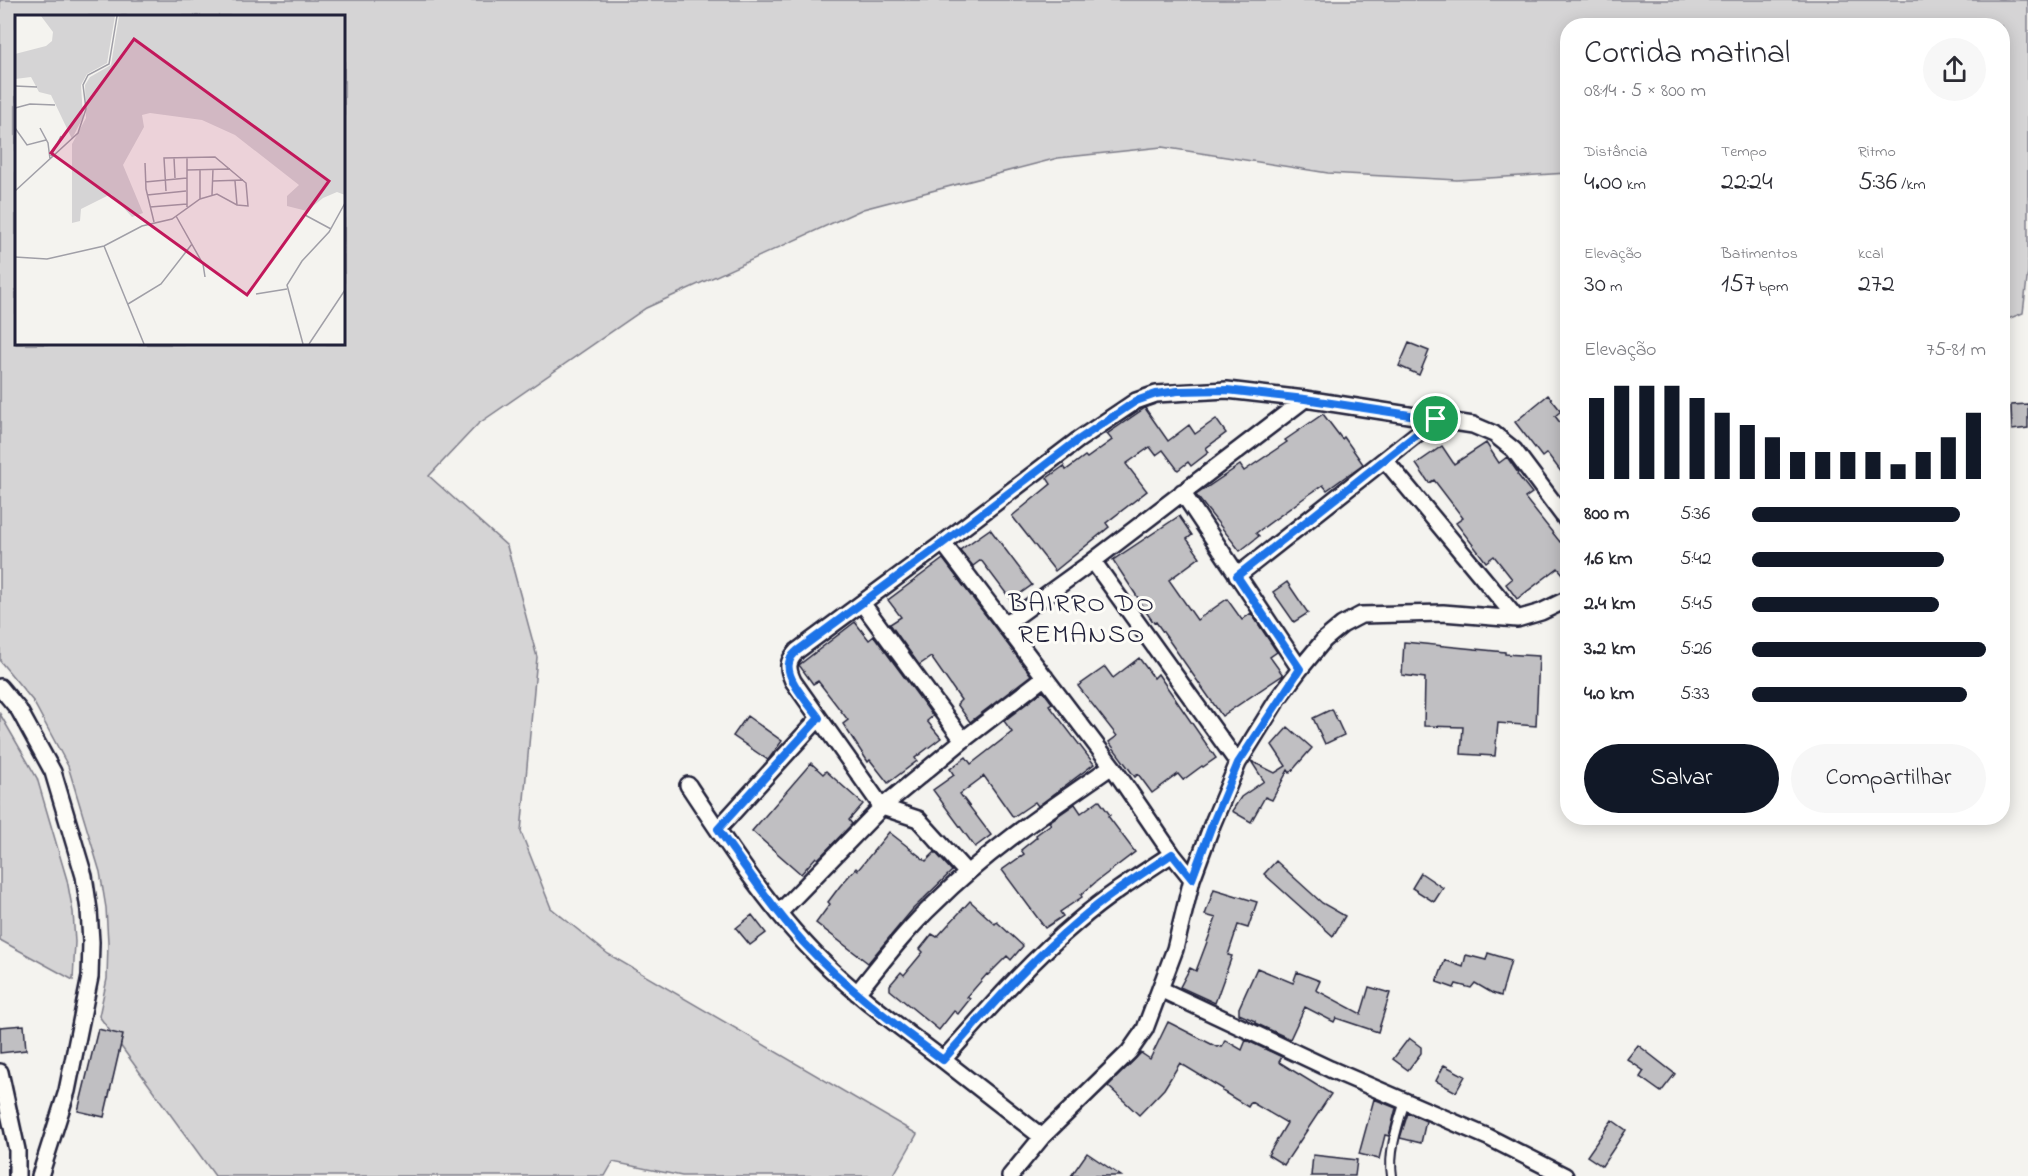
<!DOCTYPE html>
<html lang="pt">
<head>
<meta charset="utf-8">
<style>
  :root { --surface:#fff; --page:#f7f7f7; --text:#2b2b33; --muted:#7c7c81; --accent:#111827 }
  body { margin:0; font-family:"Indie Flower",sans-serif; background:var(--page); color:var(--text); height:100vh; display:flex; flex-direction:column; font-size:22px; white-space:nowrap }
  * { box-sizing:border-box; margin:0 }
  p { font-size:20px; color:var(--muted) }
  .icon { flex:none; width:33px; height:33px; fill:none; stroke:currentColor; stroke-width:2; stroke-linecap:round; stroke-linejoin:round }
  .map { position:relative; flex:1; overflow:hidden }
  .side { position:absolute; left:1560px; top:18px; width:450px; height:807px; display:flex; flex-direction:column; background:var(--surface); border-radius:24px; box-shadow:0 3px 15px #0003 }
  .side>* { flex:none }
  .pin { position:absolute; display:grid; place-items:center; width:51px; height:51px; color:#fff; margin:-26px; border:3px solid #fff; border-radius:50%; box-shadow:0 2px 6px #0007 }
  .round { display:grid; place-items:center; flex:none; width:63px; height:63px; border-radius:32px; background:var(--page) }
  .overview { display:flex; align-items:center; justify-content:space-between; height:102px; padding:0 24px }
  h1 { font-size:33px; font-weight:600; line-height:45px }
  .metrics { display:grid; grid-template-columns:repeat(3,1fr); gap:9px; height:102px; padding:6px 24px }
  .metrics div { display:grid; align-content:center }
  .metrics b { font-size:26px; font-weight:600 }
  .metrics small { font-size:16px; font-weight:400 }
  .metrics p { font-size:16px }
  .chart { height:168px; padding:12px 24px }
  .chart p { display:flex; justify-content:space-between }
  .chart svg { width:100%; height:108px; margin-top:6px; stroke:var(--accent); stroke-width:6 }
  .action { display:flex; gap:12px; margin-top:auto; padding:12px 24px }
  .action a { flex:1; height:69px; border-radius:36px; background:var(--accent); color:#fff; font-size:24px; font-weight:600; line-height:69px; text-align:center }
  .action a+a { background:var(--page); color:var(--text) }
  ul { padding:0 24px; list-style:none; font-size:20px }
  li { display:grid; grid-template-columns:96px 72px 1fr; align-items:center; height:45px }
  li i { height:15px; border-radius:8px; background:var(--accent) }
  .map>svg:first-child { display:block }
  .green { fill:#d5d4d5; stroke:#7c7b88; stroke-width:1.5; fill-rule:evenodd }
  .building { fill:#c0bfc2; stroke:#22223b; stroke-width:1.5 }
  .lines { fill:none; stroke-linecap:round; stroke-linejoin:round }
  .lane-casing { stroke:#22223b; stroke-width:12 }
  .street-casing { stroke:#22223b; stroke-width:20 }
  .lane { stroke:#fdfcf7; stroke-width:8 }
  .street { stroke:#fdfcf7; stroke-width:15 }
  .route-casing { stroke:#fff; stroke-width:12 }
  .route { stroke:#1a73e8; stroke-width:8 }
  .labels { text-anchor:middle; stroke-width:6; stroke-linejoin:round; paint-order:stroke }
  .neighbourhood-label { font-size:27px; letter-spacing:1.5px; fill:#22223b; stroke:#fdfcf7 }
  .inset-road { fill:none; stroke:#a09fa7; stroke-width:1.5 }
  .view { fill:#c2185b; fill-opacity:0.15; stroke:#c2185b; stroke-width:3 }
  .inset-edge { fill:none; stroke:#22223b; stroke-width:3 }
</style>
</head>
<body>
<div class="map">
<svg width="2028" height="1176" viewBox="0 0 2028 1176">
  <rect width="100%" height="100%" fill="#f4f3ef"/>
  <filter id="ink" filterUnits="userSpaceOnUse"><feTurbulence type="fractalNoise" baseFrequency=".0167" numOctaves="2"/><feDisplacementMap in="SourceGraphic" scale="12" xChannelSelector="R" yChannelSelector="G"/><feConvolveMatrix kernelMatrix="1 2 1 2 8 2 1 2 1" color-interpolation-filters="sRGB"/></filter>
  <g filter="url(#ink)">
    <path class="green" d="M0,0h2028v271l-5,42 -20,8 -1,-295h-434l-1,147 -110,7 -129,-7 -166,-26 -104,11 -195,51 -217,99 -168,116 -49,52 78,70 30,111 -16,175 30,76 57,46 309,180 -24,42h-211l-69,-14 -8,14h-390l-116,-160 8,-37 1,-37 -2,-34 -6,-36 -32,-106 -35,-65 -33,-40zM16,16h328v328h-328z
      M0,714l37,64 30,102 6,32 2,30 -2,38 -73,-40z"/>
    <path class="building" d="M1409,343l20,8 -10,24 -20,-9z
      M1548,395l13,16 -6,5 13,17v48l-21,-28 -5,4 -27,-35z
      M2028,404v24l-16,2 -1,-25z
      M1145,408l23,33 21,-16 6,9 21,-15 10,14 -20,15 3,4 -18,14 -3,-4 -10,8 -15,-20 -7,5 -6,-8 -24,17 21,27 -41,32 3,4 -54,44 -43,-55 39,-32 -4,-6 17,-12 2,4 19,-14 2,2 25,-18 -5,-6z
      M1323,414l19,25 2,-2 19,27 -36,26 -4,-5 -19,13 -48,35 3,3 -19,15 -44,-56 44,-30 4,6 43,-29 -2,-2z
      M1486,443l13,20 8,-6 11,16 -1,1 15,19 -7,5 35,44 8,-6v44l-10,-12 -41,31 -11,-15 6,-5 -18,-23 -8,6 -30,-39 7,-5 -29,-38 -5,3 -13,-19 26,-18 12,18z
      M1179,516l13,19 -5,4 13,18 -31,23 28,40 30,-21 15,21 9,-7 26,39 -7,5 13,18 -61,41 -66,-94 -2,1 -15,-21 1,-1 -27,-41z
      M990,529l42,56 -21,15 -30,-40 -8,6 -13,-16z
      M943,559l88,116 -61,47 -13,-18 4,-4 -30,-43 -12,8 -29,-41 11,-7 -13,-17z
      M1287,582l21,31 -14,9 -21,-30z
      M855,622l14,18 5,-4 59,80 -6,5 14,17 -26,20 2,3 -29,22 -18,-23 -2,2 -25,-38 5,-4 -30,-39 -5,3 -14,-19z
      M1404,642l101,10v2l34,2 -3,70 -38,-3 -3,33 -34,-2 2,-27 -39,-1 1,-48 -23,-3z
      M1139,658l15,20 4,-4 58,84 -13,9 -1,-1 -19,14 -5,-6 -26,19 -14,-19 -3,3 -26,-35 8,-6 -39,-50 27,-19 8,11z
      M1043,691l9,12 -3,2 45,59 -56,42 -3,-4 -22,15 -29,-41 -24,18 31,41 -16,12 -42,-57 21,-15 -4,-6 16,-12 5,7 41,-32 -8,-11z
      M1332,709l12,26 -19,9 -12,-26z
      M747,716l35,25 -14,19 -35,-24z
      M1288,727l24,21 -22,25 -2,-3 -16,30 -7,-3 -14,25 -19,-11 9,-14 23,-16 -13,-20 24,12 11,-7 -14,-21z
      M811,763l12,11 3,-3 37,33 -14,16 3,4 -34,35 -2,-2 -15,17 -49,-43z
      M1099,800l11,15 -2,1 27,36 -38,29 -16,14 1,2 -22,15 3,4 -18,12 -43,-58 22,-16 -3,-4 16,-13 -1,-2 15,-11 -2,-2 26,-18 6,9z
      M889,832l37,29 9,-9 17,19 -39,38 -45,54 -52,-40 14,-19 -2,-2 12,-16 16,-18 2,2z
      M1276,861l46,42 23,13 -12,20 -69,-62z
      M1421,873l22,15 -9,14 -22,-14z
      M1214,889l43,13 -9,26 -10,-3 -10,30 4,1 -17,47 -35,-16 10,-19 6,3 20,-53 -11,-3z
      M970,901l25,23 2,-2 26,24 -12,14 -4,-4 -19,19 -1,-1 -20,23 3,2 -12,15 -4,-3 -15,19 -49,-40v-5l11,-13 3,3 19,-23 -3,-3 12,-15 5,3z
      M752,915l14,18 -16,12 -14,-17z
      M1488,953l23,7 -10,36 -9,-3 -17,-10 -4,5 -15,-4 -2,4 -17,-6 8,-22 18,7 3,-12 20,5z
      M1257,968l36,15 4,-11 23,9 -4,9 45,24 8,-27 21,6 -12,39 -42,-14 -2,4 -29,-15 -15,32 -35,-16v-2l-16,-7v-6z
      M1168,1022l49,25 1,-1 4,1 3,-7 17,10 4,-10 36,17 -3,5 52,32 -47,71 -16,-10 19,-32 -36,-21 -3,5 -26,-16 1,-2 -43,-26 -16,26 -25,26 -31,-29 33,-33 9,6z
      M24,1025l2,25 -26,3v-26z
      M98,1029l25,6 -19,82 -26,-6z
      M1409,1038l12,9v6l-13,17 -15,-11z
      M1638,1045l37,29 -14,18 -21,-15 4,-6 -17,-12z
      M1444,1065l21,11 -9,16 -20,-11z
      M1374,1099l22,9 -7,28 -4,-1 -6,24 -20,-5z
      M1408,1113l18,8 -5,22 -21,-5z
      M1612,1120l14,10 -24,36 -15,-10z
      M1087,1153l34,23h-50z
      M1313,1155l44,5 -2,16h-44z"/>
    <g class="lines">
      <defs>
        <path id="lane" d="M1392,1176c-4,-24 6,-52 13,-75"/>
        <path id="street" d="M1385,460l132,159
          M1182,492l118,177
          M943,543l169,223 60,88 20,25
          M1093,561l145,202
          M1237,576l199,-157
          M862,603l101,137
          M1006,624l87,-63 212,-162
          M0,687l19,23 34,62 31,104 5,34 2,32 -1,35 -23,114 -27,85
          M688,785c39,59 81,123 131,173 38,38 81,69 123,101 33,26 67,52 100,78
          M718,829l101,-111
          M967,873l-49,-54 -36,-12 -89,-126c-6,-13 -6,-19 4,-30l146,-108 135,-103 58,-39 20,-7 71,-4 78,9 168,26 21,9 20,16 54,72
          M779,913l103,-106 81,-67 82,-63
          M1160,989l170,80 158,68 77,39
          M857,993c25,-31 49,-63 78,-90 53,-53 115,-94 177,-137
          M943,1060c43,-48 85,-97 135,-139 29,-25 62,-46 94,-67
          M0,1072l17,78v26
          M1010,1176l32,-39 87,-85 16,-23 30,-80 17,-70 20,-54 26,-62 41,-66 21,-28 24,-29 18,-15 19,-10 82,-2 74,6 24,-7 27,-13"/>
      </defs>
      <use href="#lane" class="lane-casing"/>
      <use href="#street" class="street-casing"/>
      <use href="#lane" class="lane"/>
      <use href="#street" class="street"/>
    </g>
  </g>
  <g class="lines" filter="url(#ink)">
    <defs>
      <path id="route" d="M1227,390l78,9 131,20 -199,157 63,93 -62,94 -26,62 -20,54 -20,-25c-32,21 -65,42 -94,67 -50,42 -92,91 -135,139 -49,-36 -98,-73 -140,-118 -31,-35 -58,-75 -85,-113l101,-111c-9,-13 -34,-39 -30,-55 1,-6 4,-8 8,-12l146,-108 135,-103 58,-39 20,-7 22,-3z"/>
    </defs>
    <use href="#route" class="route-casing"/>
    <use href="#route" class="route"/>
  </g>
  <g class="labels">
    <g class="neighbourhood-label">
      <text x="1082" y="611">BAIRRO DO<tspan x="1082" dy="31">REMANSO</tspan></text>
    </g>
  </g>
  <g transform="translate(15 15)">
    <rect width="330" height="330" fill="#f4f3ef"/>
    <path d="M26,1h74l-8,47 -20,11 -6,11 2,32 -11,22 -21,-44 -12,-3 -8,-15 -16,2v-25l31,-8 6,-5 1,-9zM104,1h226v179l-8,-3 -14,6 -16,13 -20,-5v-10l12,-11 -64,-50 -33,-15 -52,-7 -8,2 2,12 -21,38 20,48 -11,4 -21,-23 -30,15 -1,12 -8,2v-79l14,-26 -1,-33 5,-8 21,-12z" fill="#d5d4d5"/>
    <path class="inset-road" d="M0,71l22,1M0,93l15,-4 25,1M0,113l12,17 19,-5M25,113l8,15 2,16M36,141l10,-20M159,143l1,20M172,143v49M130,148l1,26 8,33M172,155l43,-1M198,166l30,-1M220,166l2,24M130,167l42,-4M0,176l63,-58 8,-24 -3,-24 5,-10 21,-11 8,-48M132,180l39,-4M197,180l1,-26M185,184v-29M135,192l37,-3M290,200l26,14M161,201l27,48 2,13M89,231l40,98M0,242l32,2 57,-13 38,-20 30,-7 28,-20 17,-5 20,11 11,1 -2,-23 -31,-26 -51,1 2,33M241,279l31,-5M113,289l33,-20 31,-40M288,329l-16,-59 15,-24 27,-29 16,-29M294,329l36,-54"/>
    <path class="view" d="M119,24l195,142 -82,114 -196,-142z"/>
    <rect width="330" height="330" class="inset-edge"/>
  </g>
</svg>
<div class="pin" style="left:1436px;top:419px;background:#1e9e55"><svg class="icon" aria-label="arrive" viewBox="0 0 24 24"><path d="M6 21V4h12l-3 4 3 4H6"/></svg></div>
<section class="side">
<div class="overview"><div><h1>Corrida matinal</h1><p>08:14 · 5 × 800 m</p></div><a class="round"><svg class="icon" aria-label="share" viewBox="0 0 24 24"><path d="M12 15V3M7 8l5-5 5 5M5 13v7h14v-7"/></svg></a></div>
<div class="metrics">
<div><p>Distância</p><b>4.00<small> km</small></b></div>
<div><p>Tempo</p><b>22:24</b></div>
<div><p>Ritmo</p><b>5:36<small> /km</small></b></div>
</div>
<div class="metrics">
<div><p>Elevação</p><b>30<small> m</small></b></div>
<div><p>Batimentos</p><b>157<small> bpm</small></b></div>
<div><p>kcal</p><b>272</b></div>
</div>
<div class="chart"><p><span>Elevação</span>75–81 m</p>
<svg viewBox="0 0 160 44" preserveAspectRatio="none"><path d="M5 44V11M15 44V6M25 44V6M35 44V6M45 44V11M55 44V17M65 44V22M75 44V27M85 44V33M95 44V33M105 44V33M115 44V33M125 44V38M135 44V33M145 44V27M155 44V17"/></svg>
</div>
<ul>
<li><b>800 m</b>5:36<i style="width:89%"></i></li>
<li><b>1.6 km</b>5:42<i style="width:82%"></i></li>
<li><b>2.4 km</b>5:45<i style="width:80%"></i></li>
<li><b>3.2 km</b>5:26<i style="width:100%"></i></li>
<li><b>4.0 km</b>5:33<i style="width:92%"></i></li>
</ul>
<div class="action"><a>Salvar</a><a>Compartilhar</a></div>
</section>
</div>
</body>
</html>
